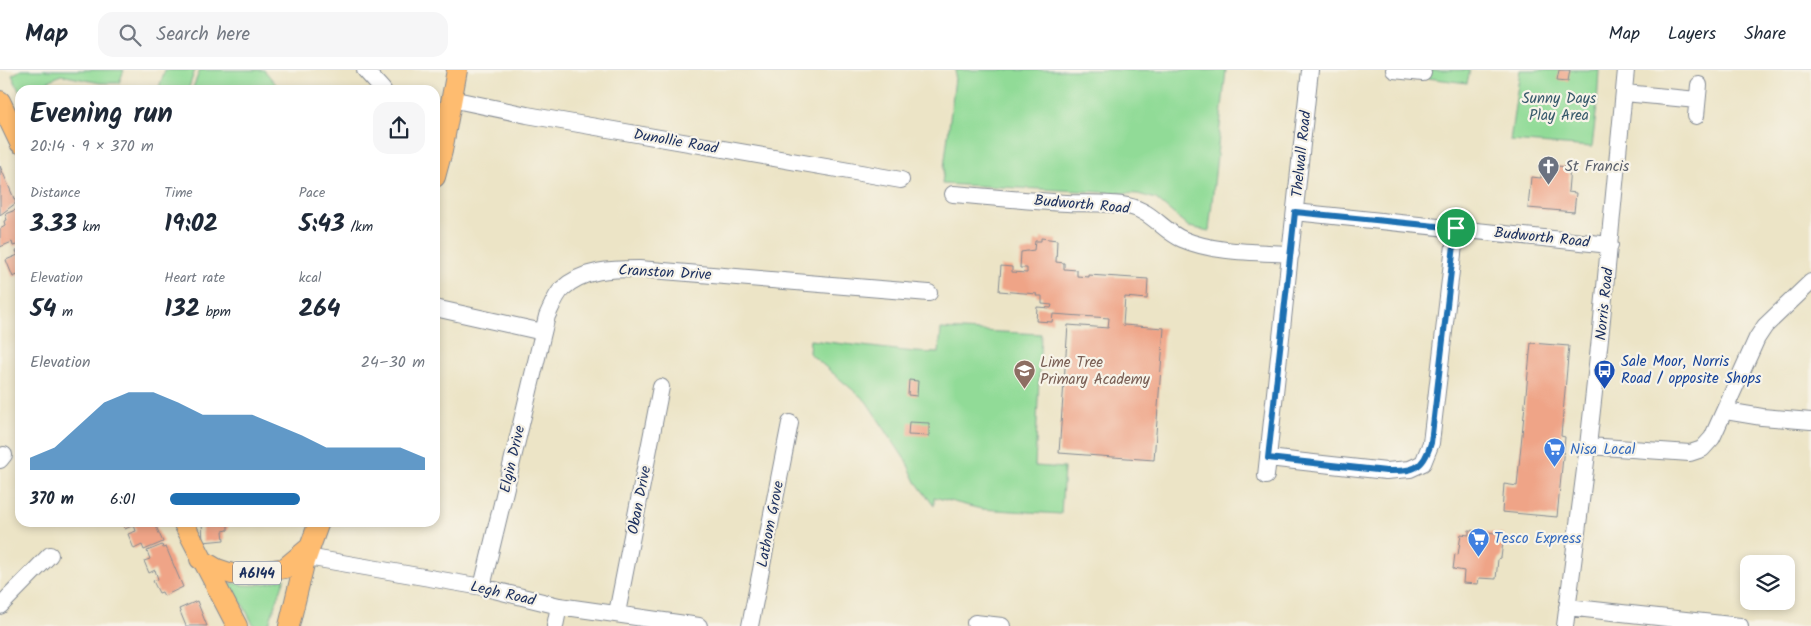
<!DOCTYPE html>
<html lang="en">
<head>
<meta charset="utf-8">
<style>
  :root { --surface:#fff; --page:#f6f6f7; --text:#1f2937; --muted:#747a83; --line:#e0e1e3; --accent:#1f6fb2 }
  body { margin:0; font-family:Kalam,sans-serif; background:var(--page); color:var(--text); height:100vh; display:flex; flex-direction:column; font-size:19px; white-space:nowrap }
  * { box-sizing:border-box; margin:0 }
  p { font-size:16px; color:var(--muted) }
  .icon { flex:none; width:28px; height:28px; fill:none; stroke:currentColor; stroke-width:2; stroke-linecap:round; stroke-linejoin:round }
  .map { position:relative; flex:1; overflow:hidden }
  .details { position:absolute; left:15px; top:15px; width:425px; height:442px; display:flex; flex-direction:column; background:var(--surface); border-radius:15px; box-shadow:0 2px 8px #0003 }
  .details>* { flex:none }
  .tools { position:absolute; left:1740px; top:485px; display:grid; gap:10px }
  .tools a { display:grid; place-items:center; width:55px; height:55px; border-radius:10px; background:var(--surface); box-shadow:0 2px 8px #0003; font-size:25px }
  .pin { position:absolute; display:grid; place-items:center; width:42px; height:42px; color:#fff; margin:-21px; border:2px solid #fff; border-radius:50%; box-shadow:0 1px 5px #0007 }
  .round { display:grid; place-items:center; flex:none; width:52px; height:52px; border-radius:15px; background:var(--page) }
  .overview { display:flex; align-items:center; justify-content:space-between; height:85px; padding:0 15px }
  h1 { font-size:28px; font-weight:700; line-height:38px }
  .metrics { display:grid; grid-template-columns:repeat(3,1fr); gap:8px; height:85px; padding:5px 15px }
  .metrics div { display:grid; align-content:center }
  .metrics b { font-size:25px; font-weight:700 }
  .metrics small { font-size:14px; font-weight:400 }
  .metrics p { font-size:14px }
  .chart { height:140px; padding:10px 15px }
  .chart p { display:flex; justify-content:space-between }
  .chart svg { width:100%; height:90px; margin-top:5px; fill:var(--accent); opacity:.7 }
  ul { padding:0 15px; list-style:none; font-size:16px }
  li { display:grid; grid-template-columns:80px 60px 1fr; align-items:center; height:38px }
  li i { height:12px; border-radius:6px; background:var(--accent) }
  header { display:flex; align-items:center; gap:30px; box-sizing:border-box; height:70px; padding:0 25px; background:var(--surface); border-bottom:1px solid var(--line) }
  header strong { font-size:24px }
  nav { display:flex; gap:28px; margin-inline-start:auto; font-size:18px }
  .search { width:350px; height:45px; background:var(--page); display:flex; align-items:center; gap:12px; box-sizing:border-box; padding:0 18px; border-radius:15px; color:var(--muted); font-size:19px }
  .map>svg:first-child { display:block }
  .green { fill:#91db97; stroke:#56857a }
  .building { fill:#efa487 }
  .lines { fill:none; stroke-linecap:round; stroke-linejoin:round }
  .minor-casing { stroke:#848a92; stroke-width:18 }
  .major-casing { stroke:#848a92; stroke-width:22 }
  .minor { stroke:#fff; stroke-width:16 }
  .major { stroke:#febc70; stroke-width:20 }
  .route-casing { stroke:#fff; stroke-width:10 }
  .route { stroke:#1f6fb2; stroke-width:6 }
  .labels { text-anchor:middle; stroke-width:4.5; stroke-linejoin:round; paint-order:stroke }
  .shield { fill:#f7f3e8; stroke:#5d6a87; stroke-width:1 }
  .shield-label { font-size:14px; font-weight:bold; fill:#1b2f5e }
  .park-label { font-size:15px; fill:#385a6c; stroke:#f7f3e8 }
  .street-label { font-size:15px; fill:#1b2f5e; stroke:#f7f3e8 }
  .worship-label { font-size:15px; fill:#5b616d; stroke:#f7f3e8; text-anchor:start }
  .transit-label { font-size:15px; fill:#164399; stroke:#f7f3e8; text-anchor:start }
  .education-label { font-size:15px; fill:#785e54; stroke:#f7f3e8; text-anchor:start }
  .shop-label { font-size:15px; fill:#366cbe; stroke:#f7f3e8; text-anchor:start }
</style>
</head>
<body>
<header>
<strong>Map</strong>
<div class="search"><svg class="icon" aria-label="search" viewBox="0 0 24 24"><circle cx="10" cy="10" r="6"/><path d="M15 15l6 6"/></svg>Search here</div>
<nav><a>Map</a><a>Layers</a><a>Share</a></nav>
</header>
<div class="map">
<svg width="1811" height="556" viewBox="0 0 1811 556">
  <rect width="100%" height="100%" fill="#f7f3e8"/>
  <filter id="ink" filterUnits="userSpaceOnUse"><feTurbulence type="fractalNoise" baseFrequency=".02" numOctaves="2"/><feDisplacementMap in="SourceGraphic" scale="10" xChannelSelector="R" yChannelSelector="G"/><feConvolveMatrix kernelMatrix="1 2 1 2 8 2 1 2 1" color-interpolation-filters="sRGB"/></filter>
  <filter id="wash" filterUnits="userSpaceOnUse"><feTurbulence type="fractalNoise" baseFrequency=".0096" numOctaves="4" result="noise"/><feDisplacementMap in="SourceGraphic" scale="20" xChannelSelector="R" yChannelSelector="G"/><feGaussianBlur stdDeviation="1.12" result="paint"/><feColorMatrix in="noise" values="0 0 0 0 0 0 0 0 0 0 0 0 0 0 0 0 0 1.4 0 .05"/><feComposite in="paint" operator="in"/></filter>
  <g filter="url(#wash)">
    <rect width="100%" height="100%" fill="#ece4c6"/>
    <path class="green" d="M21,0h103l-5,13h-19l-39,-8 -31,15h-10v3l-8,-18z
      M165,0h30l-7,20h-30z
      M200,0h64l17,20h-89z
      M956,0h270l-17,161 -20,-4 -33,-28 -18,-5 -196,-10z
      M1421,0h49l-3,13 -47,-6z
      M1520,0h79l-2,35 -5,42 -82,-6z
      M941,259l100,5 -6,132 29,2 -3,46 -80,-5 -47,-12v9l-18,-24 -10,-21 -40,-60 -57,-48 1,-13 104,12 25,1z
      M285,508l-17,48h-14l-11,-21 -15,-21c6,-2 11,1 17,1 14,1 26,-2 40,-7z"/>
    <g id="blocks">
      <path class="building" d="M1559,0h11l-2,11 -11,-1z
        M1542,95l28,2 -2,25 8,1 -2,19 -46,-4 3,-31 10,1z
        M0,96l16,37 -16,12z
        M18,139l2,5v30l-7,2 -1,-4 -12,5v-18l5,-3 -1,-5 3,-1 -2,-6z
        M1041,168l16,2 -1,22 8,1v6l13,1v6l12,1v-2l59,4 -1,20 -22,-2 -2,28 41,3 -10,132 -95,-7 9,-128 40,3 1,-10 -56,-4 -1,8 -16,-1 1,-14 14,1 1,-3 -10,-1v-8h-6l1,-2 -38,-3 2,-25 11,1v5l15,1v-5h-7l1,-16 13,-2 1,-9h6z
        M20,180v24l-7,3 -7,-17 12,-5 -2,-4z
        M1531,273l38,3 -8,90 4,1 -8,80 -55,-5 2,-28 13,2z
        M909,310l9,1 -1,15 -9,-1z
        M909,352l20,1v13l-21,-1z
        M122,452h32l9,20 -19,8 -2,-5 -8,4 -6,-15 8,-3 -2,-6 -9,4z
        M202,452h26v8l-5,1 1,9 -21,2z
        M1469,460l35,4 -3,24 -3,1 -2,20 -17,-1 -1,6 -15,-1 1,-12 -11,-2 2,-15 3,1 3,-21 8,1z
        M162,475l1,3 3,-1 17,40 -19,9 -2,-4 -3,1 -6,-12 5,-2 -3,-9 -6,3 -5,-12 6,-2 -3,-8z
        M197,531l10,25h-21l-7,-17z"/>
    </g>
  </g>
  <g filter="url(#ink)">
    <use href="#blocks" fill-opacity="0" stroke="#848a92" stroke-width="1"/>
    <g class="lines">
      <defs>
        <path id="minor" d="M365,0l18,20
          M1394,0l29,3
          M1625,23l72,7
          M451,29l76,16 374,65
          M1696,46l3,-31
          M953,124c38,3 76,7 114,9 20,1 40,-1 61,3 24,5 34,24 54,33 32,14 74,13 109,15
          M1295,142l315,33
          M435,238l108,24
          M1726,341l36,6 49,4
          M1588,376l102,7 12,-4 10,-11 45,-100 8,-12 46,-44
          M1268,388l118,13 24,-2 13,-6 8,-20 25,-215
          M0,390l4,-5
          M1266,406l44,-406
          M307,487l175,30 77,19 140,20
          M482,517l65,-271c4,-8 8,-20 15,-27 21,-20 51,-20 77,-20l290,24
          M0,536l50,-51
          M1567,537l173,19
          M617,543l44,-226
          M975,553l27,3
          M555,556l4,-20
          M750,556l40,-203
          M1565,556l23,-180 13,-117 25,-259"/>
        <path id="major" d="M0,31l20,42
          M435,107l7,-26 15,-81
          M183,452l54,104
          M200,489l17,10 15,5h15l38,-6 24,-20
          M289,556l15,-62 15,-42"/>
      </defs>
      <use href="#minor" class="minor-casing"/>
      <use href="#major" class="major-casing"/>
      <use href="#minor" class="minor"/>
      <use href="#major" class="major"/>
    </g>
  </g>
  <g class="lines" filter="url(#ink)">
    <defs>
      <path id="route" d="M1295,142l161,16 -25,215c-8,28 -19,28 -45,28l-118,-13z"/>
    </defs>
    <use href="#route" class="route-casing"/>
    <use href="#route" class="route"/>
  </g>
  <defs>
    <symbol id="church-pin" viewBox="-11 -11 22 30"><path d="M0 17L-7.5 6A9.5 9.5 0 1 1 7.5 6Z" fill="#6b7280" stroke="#f7f3e8"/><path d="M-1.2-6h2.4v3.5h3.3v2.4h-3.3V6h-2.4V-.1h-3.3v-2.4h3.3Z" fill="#fff"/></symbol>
    <symbol id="bus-pin" viewBox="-11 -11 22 30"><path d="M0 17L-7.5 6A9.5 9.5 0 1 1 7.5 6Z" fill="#1a4fb4" stroke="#f7f3e8"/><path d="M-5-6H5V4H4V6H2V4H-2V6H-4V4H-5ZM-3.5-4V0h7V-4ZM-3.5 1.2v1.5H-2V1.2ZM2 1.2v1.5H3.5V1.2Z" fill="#fff"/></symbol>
    <symbol id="school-pin" viewBox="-11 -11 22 30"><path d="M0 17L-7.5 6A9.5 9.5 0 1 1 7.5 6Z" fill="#8d6e63" stroke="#f7f3e8"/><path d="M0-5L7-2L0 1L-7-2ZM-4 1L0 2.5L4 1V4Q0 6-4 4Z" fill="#fff"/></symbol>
    <symbol id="supermarket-pin" viewBox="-11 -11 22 30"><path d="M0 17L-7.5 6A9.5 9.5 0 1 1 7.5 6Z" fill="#3f7fe0" stroke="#f7f3e8"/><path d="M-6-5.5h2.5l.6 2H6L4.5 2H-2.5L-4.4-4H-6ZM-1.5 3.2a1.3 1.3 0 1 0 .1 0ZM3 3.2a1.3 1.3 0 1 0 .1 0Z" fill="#fff"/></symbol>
  </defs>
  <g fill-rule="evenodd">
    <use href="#church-pin" x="1536" y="84" width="25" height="34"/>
    <use href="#bus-pin" x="1592" y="288" width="25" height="34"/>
    <use href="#school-pin" x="1012" y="288" width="25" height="34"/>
    <use href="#supermarket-pin" x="1542" y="366" width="25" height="34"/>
    <use href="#supermarket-pin" x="1466" y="456" width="25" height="34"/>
  </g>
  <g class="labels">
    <rect class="shield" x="233" y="491.5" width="48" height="23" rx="4"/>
    <g class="shield-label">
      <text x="257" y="508">A6144</text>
    </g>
    <g class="park-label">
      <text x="1559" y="33">Sunny Days<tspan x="1559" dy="17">Play Area</tspan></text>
    </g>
    <g class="street-label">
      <text transform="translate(676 71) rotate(10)" y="5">Dunollie Road</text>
      <text transform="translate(1301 84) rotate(-84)" y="5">Thelwall Road</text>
      <text transform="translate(1082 134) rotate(5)" y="5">Budworth Road</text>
      <text transform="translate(1542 167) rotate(6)" y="5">Budworth Road</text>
      <text transform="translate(665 202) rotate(3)" y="5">Cranston Drive</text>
      <text transform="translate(1604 234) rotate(-84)" y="5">Norris Road</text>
      <text transform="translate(512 389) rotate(-77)" y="5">Elgin Drive</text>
      <text transform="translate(639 430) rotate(-79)" y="5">Oban Drive</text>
      <text transform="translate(770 454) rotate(-79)" y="5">Lathom Grove</text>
      <text transform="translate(503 523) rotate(13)" y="5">Legh Road</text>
    </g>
    <g class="worship-label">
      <text x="1565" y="101">St Francis</text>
    </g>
    <g class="transit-label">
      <text x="1621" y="296">Sale Moor, Norris<tspan x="1621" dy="17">Road / opposite Shops</tspan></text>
    </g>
    <g class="education-label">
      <text x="1040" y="297">Lime Tree<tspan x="1040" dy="17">Primary Academy</tspan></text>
    </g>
    <g class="shop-label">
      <text x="1570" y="384">Nisa Local</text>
      <text x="1494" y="473">Tesco Express</text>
    </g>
  </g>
</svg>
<div class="tools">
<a><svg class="icon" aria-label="layers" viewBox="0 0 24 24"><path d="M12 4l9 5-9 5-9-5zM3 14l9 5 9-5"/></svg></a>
</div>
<div class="pin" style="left:1456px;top:158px;background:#1e9e55"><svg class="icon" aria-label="arrive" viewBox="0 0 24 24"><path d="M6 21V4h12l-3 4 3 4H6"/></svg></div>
<section class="details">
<div class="overview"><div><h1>Evening run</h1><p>20:14 · 9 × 370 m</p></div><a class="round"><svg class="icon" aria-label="share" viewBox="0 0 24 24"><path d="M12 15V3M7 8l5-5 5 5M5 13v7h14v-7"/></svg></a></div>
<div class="metrics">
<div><p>Distance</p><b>3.33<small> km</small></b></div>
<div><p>Time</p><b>19:02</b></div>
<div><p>Pace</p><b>5:43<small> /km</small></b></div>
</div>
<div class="metrics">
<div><p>Elevation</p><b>54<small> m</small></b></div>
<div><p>Heart rate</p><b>132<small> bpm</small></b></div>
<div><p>kcal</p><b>264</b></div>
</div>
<div class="chart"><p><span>Elevation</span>24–30 m</p>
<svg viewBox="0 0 160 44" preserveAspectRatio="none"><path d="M0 44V38L10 33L20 22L30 11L40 6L50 6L60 11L70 17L80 17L90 17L100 22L110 27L120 33L130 33L140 33L150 33L160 38V44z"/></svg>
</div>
<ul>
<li><b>370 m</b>6:01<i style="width:51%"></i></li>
</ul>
</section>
</div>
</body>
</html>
